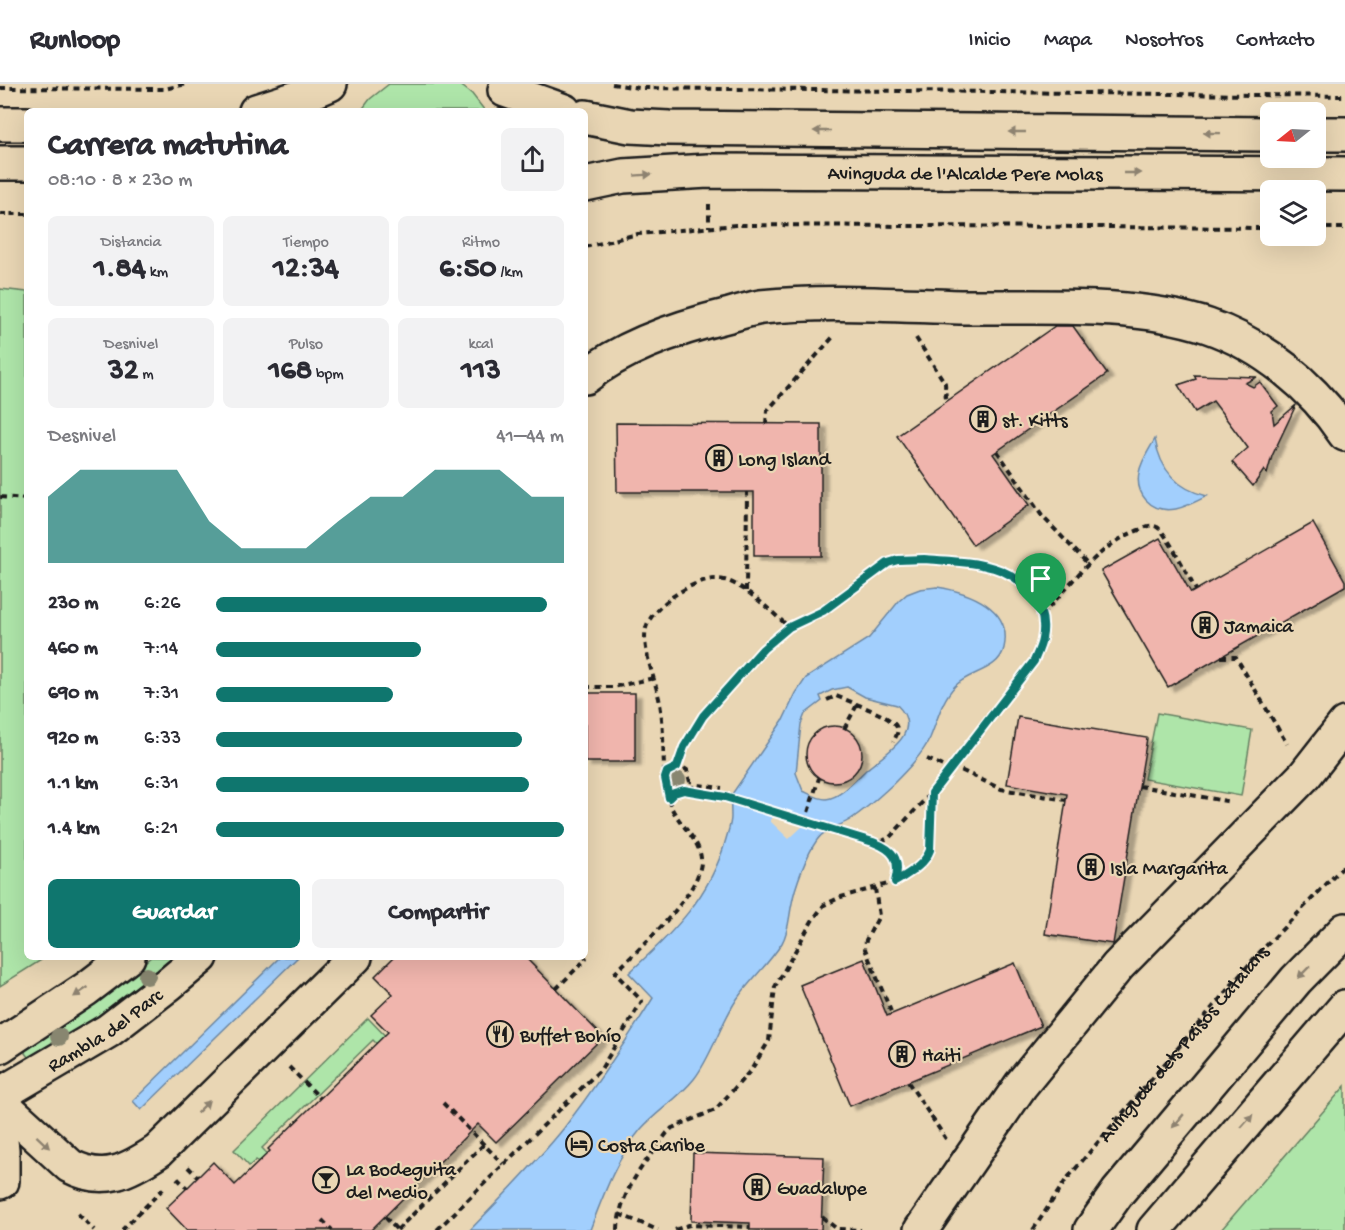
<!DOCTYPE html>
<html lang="es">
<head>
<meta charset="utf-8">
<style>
  :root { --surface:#fff; --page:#f2f2f3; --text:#2b2b33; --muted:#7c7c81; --line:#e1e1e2; --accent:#0f766e }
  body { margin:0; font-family:"Gochi Hand",sans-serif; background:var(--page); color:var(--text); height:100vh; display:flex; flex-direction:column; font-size:22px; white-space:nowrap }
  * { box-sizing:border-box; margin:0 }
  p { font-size:20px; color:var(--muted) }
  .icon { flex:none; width:33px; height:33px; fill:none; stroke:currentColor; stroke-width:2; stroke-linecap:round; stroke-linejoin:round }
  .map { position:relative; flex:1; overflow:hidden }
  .sheet { position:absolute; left:24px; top:24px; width:564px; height:852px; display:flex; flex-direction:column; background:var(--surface); border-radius:9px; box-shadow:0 6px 24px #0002 }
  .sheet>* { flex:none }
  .needle { width:39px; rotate:252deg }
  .buttons { position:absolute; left:1260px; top:18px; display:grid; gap:12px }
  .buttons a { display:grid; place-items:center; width:66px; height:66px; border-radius:9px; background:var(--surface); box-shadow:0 6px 24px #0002; font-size:30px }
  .pin { position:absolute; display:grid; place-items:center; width:51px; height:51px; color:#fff; margin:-62px -26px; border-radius:50% 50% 50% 0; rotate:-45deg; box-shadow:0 0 6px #0007 }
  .pin .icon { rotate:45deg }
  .round { display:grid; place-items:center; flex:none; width:63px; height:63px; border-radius:9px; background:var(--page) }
  .summary { display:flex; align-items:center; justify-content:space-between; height:102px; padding:0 24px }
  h1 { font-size:33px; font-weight:700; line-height:45px }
  .stats { display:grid; grid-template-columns:repeat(3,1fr); gap:9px; height:102px; padding:6px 24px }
  .stats div { display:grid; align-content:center; border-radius:9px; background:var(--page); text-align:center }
  .stats b { font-size:30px; font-weight:700 }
  .stats small { font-size:16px; font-weight:400 }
  .stats p { font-size:16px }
  .chart { height:168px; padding:12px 24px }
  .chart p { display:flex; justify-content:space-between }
  .chart svg { width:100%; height:108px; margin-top:6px; fill:var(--accent); opacity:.7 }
  .action { display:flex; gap:12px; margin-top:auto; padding:12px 24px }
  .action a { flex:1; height:69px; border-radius:9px; background:var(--accent); color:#fff; font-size:24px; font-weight:700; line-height:69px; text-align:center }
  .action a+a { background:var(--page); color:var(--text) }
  ul { padding:0 24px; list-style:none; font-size:20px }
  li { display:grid; grid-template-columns:96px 72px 1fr; align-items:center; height:45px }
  li i { height:15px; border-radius:8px; background:var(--accent) }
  header { display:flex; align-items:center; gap:36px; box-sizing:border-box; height:84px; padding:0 30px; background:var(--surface); border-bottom:2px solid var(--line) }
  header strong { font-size:28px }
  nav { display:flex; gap:33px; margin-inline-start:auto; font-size:21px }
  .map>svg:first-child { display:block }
  .green { fill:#aee5a9; stroke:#658062; stroke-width:1.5 }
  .water { fill:#a2cffd; stroke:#6c87a3; stroke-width:1.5; fill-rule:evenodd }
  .pier { fill:#e9d6b4 }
  .building { fill:#f0b5ad; stroke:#1c1c1c; stroke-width:1.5; filter:url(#shadow) }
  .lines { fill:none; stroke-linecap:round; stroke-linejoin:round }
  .minor-casing { stroke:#1c1c1c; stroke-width:38 }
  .path { stroke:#1c1c1c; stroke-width:4; stroke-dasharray:6 4.5; stroke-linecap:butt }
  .minor { stroke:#e9d6b4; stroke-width:33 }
  .tree { fill:#888670 }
  .oneway { fill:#8d8270 }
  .route-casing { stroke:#fff; stroke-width:12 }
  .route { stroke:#0f766e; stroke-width:8 }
  .labels { text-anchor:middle; stroke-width:4.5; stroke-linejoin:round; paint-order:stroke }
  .street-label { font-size:20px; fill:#1c1c1c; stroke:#e9d6b4 }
  .poi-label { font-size:20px; fill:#1c1c1c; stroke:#e9d6b4; text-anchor:start }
</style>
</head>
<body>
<header>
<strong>Runloop</strong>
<nav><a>Inicio</a><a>Mapa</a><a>Nosotros</a><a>Contacto</a></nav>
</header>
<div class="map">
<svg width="1345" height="1146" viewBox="0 0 1345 1146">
  <defs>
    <filter id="shadow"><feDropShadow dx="6" dy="4" stdDeviation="1.5" flood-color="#0004"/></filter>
  </defs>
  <rect width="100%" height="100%" fill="#e9d6b4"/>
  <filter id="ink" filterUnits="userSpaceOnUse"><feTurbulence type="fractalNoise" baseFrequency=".0167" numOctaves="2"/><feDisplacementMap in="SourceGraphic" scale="12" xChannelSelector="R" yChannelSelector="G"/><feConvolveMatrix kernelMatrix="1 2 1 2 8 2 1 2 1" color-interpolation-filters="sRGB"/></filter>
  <g filter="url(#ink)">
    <path class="green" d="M389,0h70l13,10 13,17h-124l9,-12z
      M0,205l27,3v665h19l-46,29z
      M1157,629l95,17 -11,66 -97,-17z
      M151,873h32l-54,45 -98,59 -6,-8 1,-5 100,-70z
      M368,934l59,61 -8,8 -46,-47 -111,108 46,48 -8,8 -44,-44 -7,6 -15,-16z
      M1345,1002v144h-124z"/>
    <path class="water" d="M1155,355c5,30 22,50 52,57 -19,10 -43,23 -61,4 -6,-7 -9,-17 -7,-27 2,-12 10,-23 16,-34z
      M937,503c32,5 76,21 67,61 -5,23 -35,23 -49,38 -14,15 -17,33 -25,52 -8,17 -24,33 -37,46 -13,12 -27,25 -42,35 -10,7 -27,10 -34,21 -10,14 -22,46 -25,63 -3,13 -3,28 -10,40 -13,21 -31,36 -45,56 -17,25 -25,57 -43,80 -15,19 -37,32 -53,50 -24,28 -38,67 -51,101h-120c32,-33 65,-66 94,-102 32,-42 61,-85 89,-130l-24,-25c43,-40 81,-75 97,-134 2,-7 5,-15 5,-22 0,-9 -1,-15 1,-23l51,-74 13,-27 10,-15 63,-40 30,-37 8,-7 13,-5zM847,603l18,10 32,8c28,27 -11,48 -30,64 -11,10 -26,29 -41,30 -7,0 -16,-5 -23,-8l-7,-18 5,-49 4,-10 17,-13 -2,-5 12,-6z
      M280,873h18l-157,153 -8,-9z"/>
    <path class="pier" d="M728,710l112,35 -11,5 -25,-9 -15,14 -19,-18 4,-5 -47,-14z"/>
    <path class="building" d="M1055,242h18l34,48 -114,80 36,51 -56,40 -76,-109z
      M1194,291l63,2 -12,6 8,4 7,-5 18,24 -6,5 2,13 22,-19 -24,51 -5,18 -3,-4 -11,16 -21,-24 16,-14 -35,-47 -18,11 -17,-27 18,-6z
      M616,339l205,1v132h-67v-64h-137z
      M1313,439l32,58v5l-177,101 -67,-116 59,-33 31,55z
      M585,609h50v69h-50z
      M1018,633l129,21 -34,206 -68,-10 22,-140 -60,-10z
      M806 670a28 28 0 1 1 56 0a28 28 0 1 1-56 0Z
      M394,873h131l78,80 -107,105 -18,-18 -107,106h-184l-21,-22 21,-20 26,-26 22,23 35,-34 -2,-2 120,-117 -17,-17 22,-21 -18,-18z
      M864,875l23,57 128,-53 26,63 -191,80 -50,-121z
      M693,1069l131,4 -3,73h-71v-7l-59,-2z"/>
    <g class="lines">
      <defs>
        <g id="minor">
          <path d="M505,6l59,21"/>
          <path d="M256,27l41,-13 33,-14"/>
          <path d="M585,33l45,9 39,2 601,6"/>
          <path d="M0,40h27"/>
          <path d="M1316,50h29"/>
          <path d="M0,79h27"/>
          <path id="s2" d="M585,100l38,-8 85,-5 637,3"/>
          <path d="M585,293c40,-32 95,-50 145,-62 10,-3 20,-6 31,-8 65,-7 133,-2 199,0 79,1 173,-6 248,19 55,19 105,60 137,108"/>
          <path d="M0,962l86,-57 42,-32"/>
          <path id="s3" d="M1,1010l107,-63 61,-47 32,-27"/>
          <path d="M0,1018l70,64c34,18 58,5 88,-15l197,-194"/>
          <path d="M0,1047l2,19v31l-2,1"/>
          <path d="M921,1146l100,-145 97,-119 187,-191 40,-51"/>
          <path d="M1091,1146l27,-38 178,-212 49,-50"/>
          <path d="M1154,1146l191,-223"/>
        </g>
      </defs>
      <use href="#minor" class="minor-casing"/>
      <g class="path">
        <path d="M612,0l27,4 706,8"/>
        <path d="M0,4l165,1 21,-5"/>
        <path d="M709,120v23"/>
        <path d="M0,130h27"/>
        <path d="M1316,144h29"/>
        <path d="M585,163l53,-13 98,-9 534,3"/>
        <path d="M916,254l29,45 1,18"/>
        <path d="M766,340l1,-13 67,-75"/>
        <path d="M997,367l45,65 47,49"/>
        <path d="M0,413l27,2"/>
        <path d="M746,507l1,-99"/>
        <path d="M1042,531c29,-31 56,-70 97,-85 6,-3 12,-6 18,-3 10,6 32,51 39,63"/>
        <path d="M1221,573h15l51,87"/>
        <path d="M585,603h28l41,-9"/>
        <path d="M827,616l9,-4c12,5 59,21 61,32 2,5 -2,10 -4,14"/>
        <path d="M844,645l13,-24"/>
        <path d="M927,675l23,10"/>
        <path d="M952,682l49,23 65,11"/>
        <path d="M677,683l7,-20 19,-31 74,-80 20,-14 26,-11 57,-43 18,-8 26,-1 68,8 26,13 13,12 10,23 1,24 -8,22 -103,132 -41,44 -13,7"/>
        <path d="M666,690l8,-7h8l5,3 3,12 -6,8"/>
        <path d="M667,701l7,6 10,-1 41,7 160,50c12,7 14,21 11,34"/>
        <path d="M1139,702l93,16"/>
        <path d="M691,707l2,-4 5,-2 24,3"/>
        <path d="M805,738l14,-44"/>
        <path d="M875,804l4,28 -13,24 -1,9 27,65"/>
        <path d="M556,905l30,-30 -1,-2"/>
        <path d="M289,983l31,31"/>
        <path d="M908,998l38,57"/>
        <path d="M443,1019l60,61"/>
        <path d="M437,1081l13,13"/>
        <path d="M188,1083l10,10"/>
        <path d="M177,1094l10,10"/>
        <path d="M78,1130l16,16"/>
        <path d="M619,1130l39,16"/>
        <path d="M385,1133l12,13"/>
        <path d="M822,1133l15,12 24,1"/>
        <path d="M322,1136l10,10"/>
        <path d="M122,1146l42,-42"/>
        <path d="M397,1146l87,-86"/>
        <path d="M437,1146l164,-161 41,-68 -27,-28c25,-26 82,-75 86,-110 2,-22 -24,-39 -31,-59 -10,-33 -4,-67 -10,-100 -3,-21 -19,-55 -14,-76 3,-12 16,-23 26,-31 12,-8 30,-19 46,-18 23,1 53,33 71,48"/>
        <path d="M618,1146c1,-39 27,-67 49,-97l5,-5 43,-18 36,-40 18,-29 6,-54 37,-66 12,-16 17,-8 54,-15 26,-18 6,-6 3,-8 1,-57"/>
        <path d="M675,1146l14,-5 61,2"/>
        <path id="s1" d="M1033,1146l33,-50 191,-225 88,-90"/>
      </g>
      <use href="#minor" class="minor"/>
    </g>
    <g class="tree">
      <circle cx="677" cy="696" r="9"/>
      <circle cx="147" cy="892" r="9"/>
      <circle cx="59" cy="953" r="9"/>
    </g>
    <defs><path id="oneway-solid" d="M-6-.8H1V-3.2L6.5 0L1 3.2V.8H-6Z" transform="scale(1.5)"/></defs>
    <g class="oneway">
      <use href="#oneway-solid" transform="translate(822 47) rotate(-180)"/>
      <use href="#oneway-solid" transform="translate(1017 48) rotate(-180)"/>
      <use href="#oneway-solid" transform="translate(1212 49) rotate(-179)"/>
      <use href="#oneway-solid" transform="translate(1132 89)"/>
      <use href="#oneway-solid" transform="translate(643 91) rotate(-4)"/>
      <use href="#oneway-solid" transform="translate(1304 888) rotate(135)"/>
      <use href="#oneway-solid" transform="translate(81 908) rotate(146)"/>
      <use href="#oneway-solid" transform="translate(203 1023) rotate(-45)"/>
      <use href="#oneway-solid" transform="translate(1178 1037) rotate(130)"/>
      <use href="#oneway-solid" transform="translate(1247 1037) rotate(-49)"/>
      <use href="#oneway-solid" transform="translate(43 1058) rotate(43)"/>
    </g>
  </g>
  <g class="lines" filter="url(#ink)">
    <defs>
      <path id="route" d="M924,475c23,2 48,2 70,9 30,9 55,38 48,71 -1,7 -5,15 -8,22l-102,132 -2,57c-6,16 -21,23 -35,32 6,-23 -1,-32 -22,-40l-148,-45 -41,-7 -10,3 -5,5 -4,-20 2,-6 10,-5 7,-20 19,-31 60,-67 26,-22 34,-16 65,-48 10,-3z"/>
    </defs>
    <use href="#route" class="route-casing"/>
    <use href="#route" class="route"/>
  </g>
  <defs>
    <symbol id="building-ring" viewBox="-11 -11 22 22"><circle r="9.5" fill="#e9d6b4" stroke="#1c1c1c" stroke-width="1.5"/><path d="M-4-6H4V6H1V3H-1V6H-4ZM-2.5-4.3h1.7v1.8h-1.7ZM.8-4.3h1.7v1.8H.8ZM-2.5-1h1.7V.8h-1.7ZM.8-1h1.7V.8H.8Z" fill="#1c1c1c"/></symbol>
    <symbol id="restaurant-ring" viewBox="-11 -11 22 22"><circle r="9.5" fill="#e9d6b4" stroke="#1c1c1c" stroke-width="1.5"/><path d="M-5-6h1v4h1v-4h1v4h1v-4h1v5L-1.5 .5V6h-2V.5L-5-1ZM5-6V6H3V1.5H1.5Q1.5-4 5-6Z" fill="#1c1c1c"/></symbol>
    <symbol id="hotel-ring" viewBox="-11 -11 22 22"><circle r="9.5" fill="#e9d6b4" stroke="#1c1c1c" stroke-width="1.5"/><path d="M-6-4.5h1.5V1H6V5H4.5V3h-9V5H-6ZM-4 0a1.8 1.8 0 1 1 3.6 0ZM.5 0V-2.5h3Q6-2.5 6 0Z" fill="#1c1c1c"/></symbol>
    <symbol id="bar-ring" viewBox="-11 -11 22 22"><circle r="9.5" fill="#e9d6b4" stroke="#1c1c1c" stroke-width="1.5"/><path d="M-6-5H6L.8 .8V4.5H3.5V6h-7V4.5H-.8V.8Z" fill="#1c1c1c"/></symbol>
  </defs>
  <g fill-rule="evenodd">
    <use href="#building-ring" x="968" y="320" width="30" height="30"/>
    <use href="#building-ring" x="704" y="359" width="30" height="30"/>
    <use href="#building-ring" x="1190" y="526" width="30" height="30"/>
    <use href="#building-ring" x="1076" y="768" width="30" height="30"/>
    <use href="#restaurant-ring" x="485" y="935" width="30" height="30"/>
    <use href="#building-ring" x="887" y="955" width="30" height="30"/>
    <use href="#hotel-ring" x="564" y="1045" width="30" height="30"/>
    <use href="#bar-ring" x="311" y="1081" width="30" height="30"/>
    <use href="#building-ring" x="742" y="1088" width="30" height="30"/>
  </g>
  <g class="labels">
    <g class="street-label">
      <text dy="7" stroke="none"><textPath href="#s2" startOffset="381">Avinguda de l'Alcalde Pere Molas</textPath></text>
      <text dy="7" stroke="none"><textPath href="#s3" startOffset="122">Rambla del Parc</textPath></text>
      <text dy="7" stroke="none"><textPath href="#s1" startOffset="240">Avinguda dels Països Catalans</textPath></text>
    </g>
    <g class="poi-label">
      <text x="1002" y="342">st. Kitts</text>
      <text x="738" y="381">Long Island</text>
      <text x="1224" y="548">Jamaica</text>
      <text x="1110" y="790">Isla Margarita</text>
      <text x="520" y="957">Buffet Bohío</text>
      <text x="922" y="977">Haiti</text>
      <text x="598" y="1067">Costa Caribe</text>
      <text x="346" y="1091">La Bodeguita<tspan x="346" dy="23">del Medio</tspan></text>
      <text x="777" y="1110">Guadalupe</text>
    </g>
  </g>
</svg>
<div class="buttons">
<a><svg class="needle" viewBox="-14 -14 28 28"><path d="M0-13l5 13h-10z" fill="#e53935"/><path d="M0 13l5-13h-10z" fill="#7c7c81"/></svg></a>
<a><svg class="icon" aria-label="layers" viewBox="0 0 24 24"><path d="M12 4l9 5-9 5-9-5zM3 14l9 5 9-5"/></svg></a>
</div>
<div class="pin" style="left:1041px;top:531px;background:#1e9e55"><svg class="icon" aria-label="arrive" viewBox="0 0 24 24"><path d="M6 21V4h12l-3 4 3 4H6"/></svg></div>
<section class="sheet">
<div class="summary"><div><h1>Carrera matutina</h1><p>08:10 · 8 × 230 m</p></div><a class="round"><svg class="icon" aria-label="share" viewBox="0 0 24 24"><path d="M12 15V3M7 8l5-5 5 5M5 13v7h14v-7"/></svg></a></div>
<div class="stats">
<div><p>Distancia</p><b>1.84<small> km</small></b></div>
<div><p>Tiempo</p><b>12:34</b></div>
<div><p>Ritmo</p><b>6:50<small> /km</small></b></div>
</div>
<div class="stats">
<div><p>Desnivel</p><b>32<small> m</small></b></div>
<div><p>Pulso</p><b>168<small> bpm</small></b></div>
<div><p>kcal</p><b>113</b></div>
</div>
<div class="chart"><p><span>Desnivel</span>41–44 m</p>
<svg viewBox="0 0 160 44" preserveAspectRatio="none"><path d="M0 44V17L10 6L20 6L30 6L40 6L50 27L60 38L70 38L80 38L90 27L100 17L110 17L120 6L130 6L140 6L150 17L160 17V44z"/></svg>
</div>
<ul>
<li><b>230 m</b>6:26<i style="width:95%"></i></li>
<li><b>460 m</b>7:14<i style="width:59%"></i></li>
<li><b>690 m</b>7:31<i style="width:51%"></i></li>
<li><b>920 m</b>6:33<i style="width:88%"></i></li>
<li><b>1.1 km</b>6:31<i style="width:90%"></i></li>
<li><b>1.4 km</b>6:21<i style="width:100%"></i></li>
</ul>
<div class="action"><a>Guardar</a><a>Compartir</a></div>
</section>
</div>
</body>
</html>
